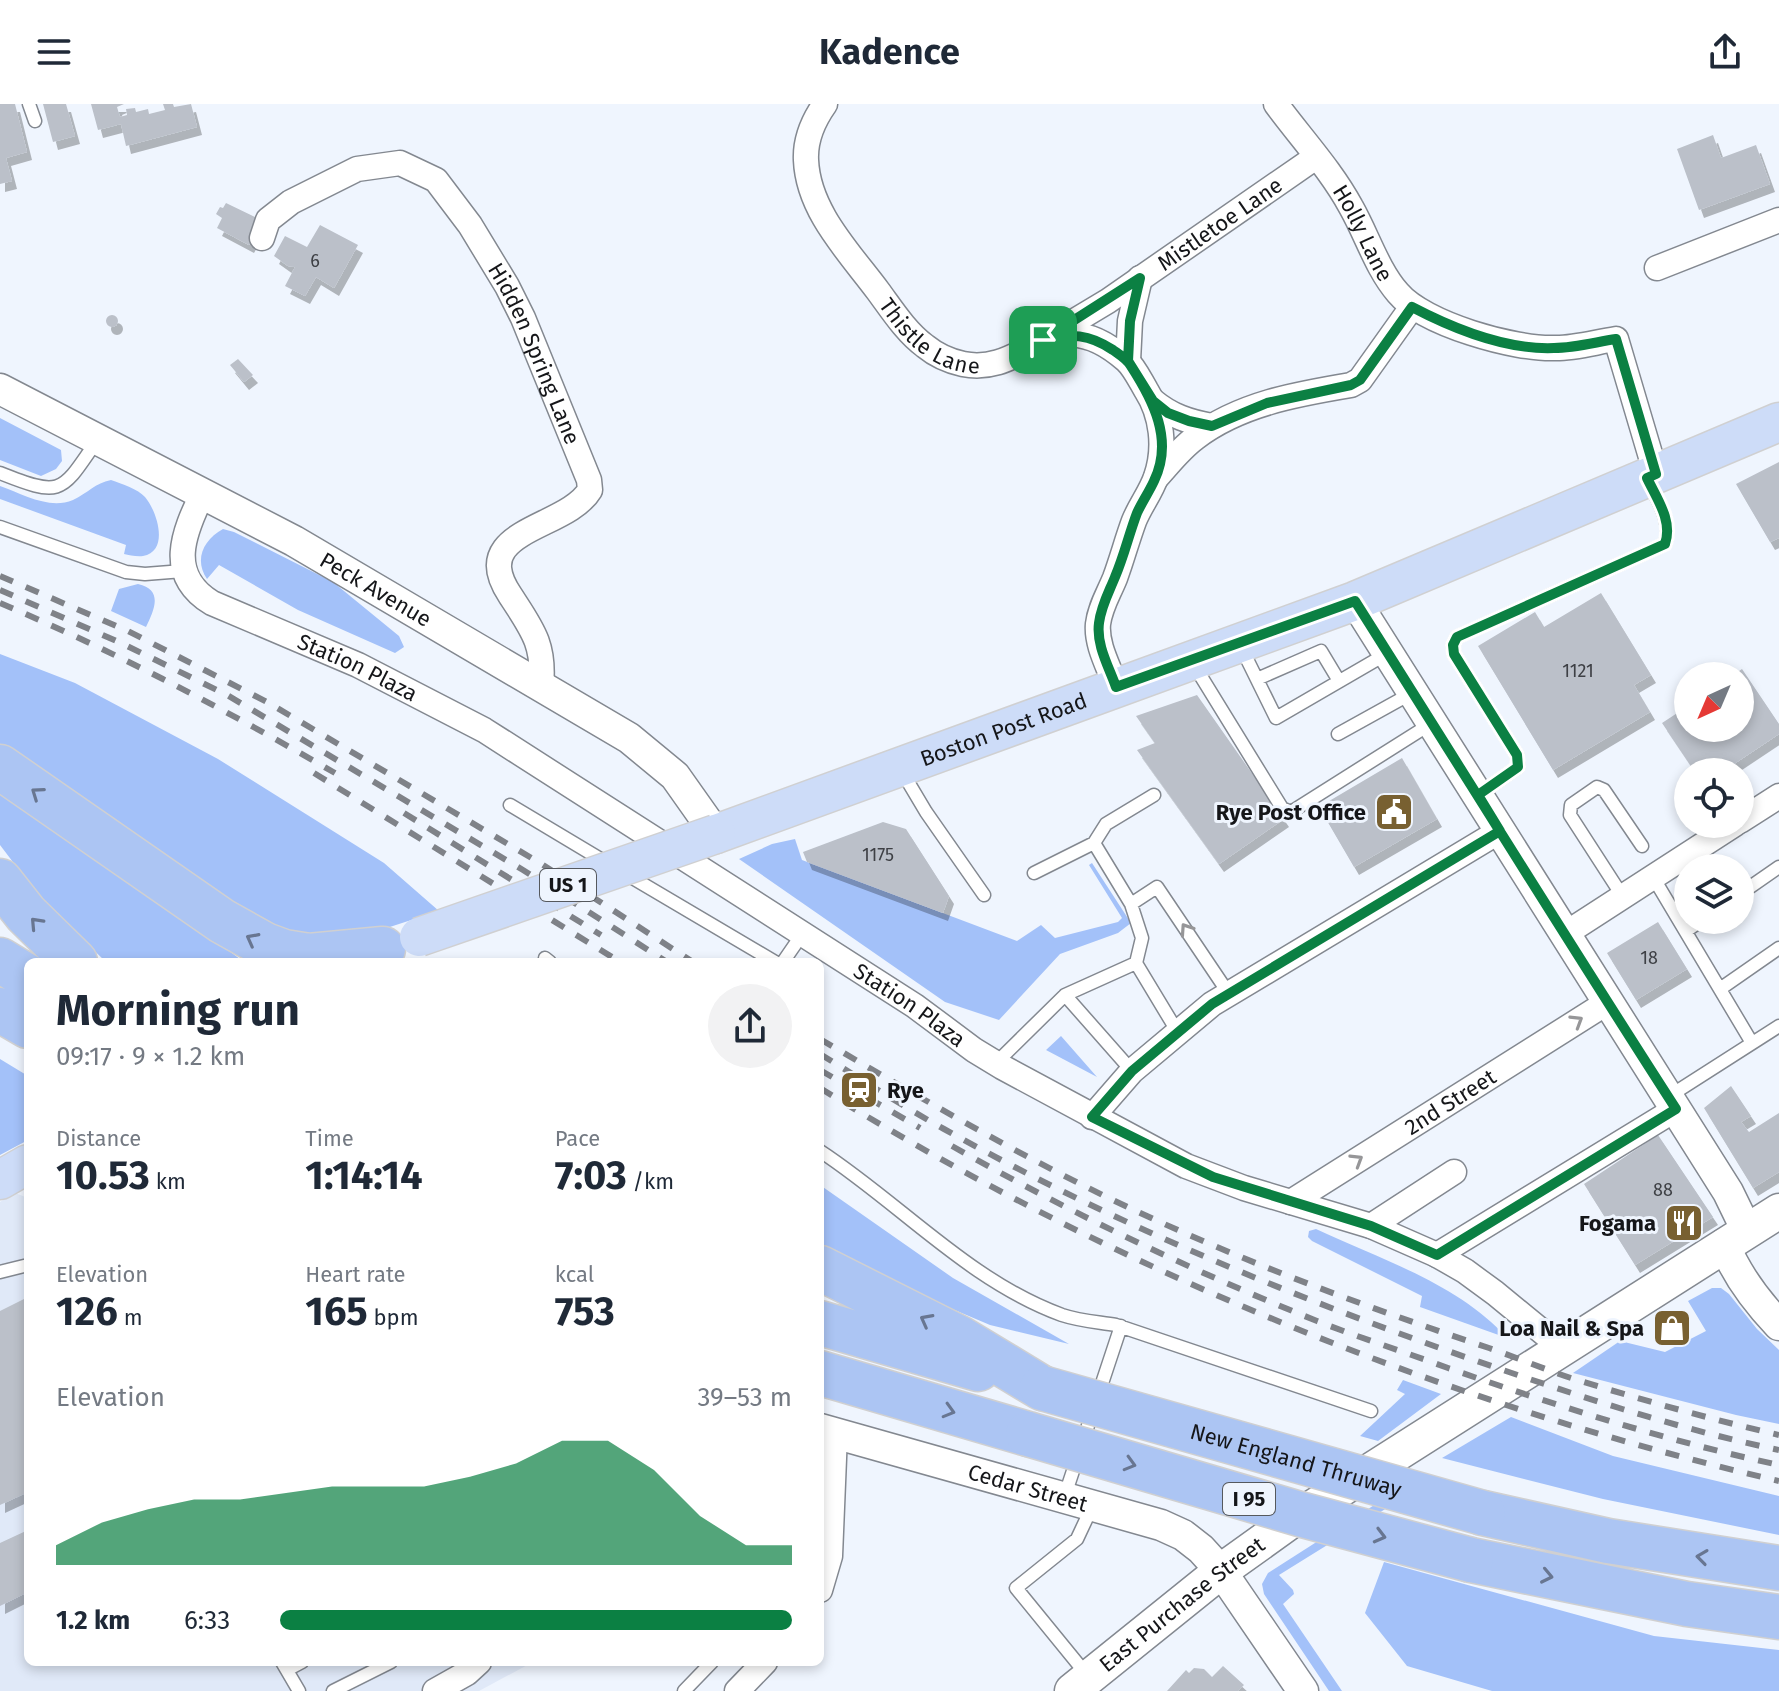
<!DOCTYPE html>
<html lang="en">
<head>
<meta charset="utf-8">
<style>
  :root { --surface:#fff; --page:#f2f2f3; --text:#1f2937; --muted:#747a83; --accent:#0b8043 }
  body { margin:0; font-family:"Fira Sans",sans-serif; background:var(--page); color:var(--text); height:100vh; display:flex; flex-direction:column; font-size:30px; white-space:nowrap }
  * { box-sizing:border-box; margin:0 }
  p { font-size:26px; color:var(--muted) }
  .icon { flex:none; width:44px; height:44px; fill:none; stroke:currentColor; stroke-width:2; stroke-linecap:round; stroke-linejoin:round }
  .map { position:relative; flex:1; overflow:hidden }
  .details { position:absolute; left:24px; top:854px; width:800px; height:708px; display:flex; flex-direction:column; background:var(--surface); border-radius:12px; box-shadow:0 4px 12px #0003 }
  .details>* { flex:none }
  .needle { width:52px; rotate:224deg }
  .controls { position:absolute; left:1674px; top:558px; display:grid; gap:16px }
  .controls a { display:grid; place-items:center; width:80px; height:80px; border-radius:50%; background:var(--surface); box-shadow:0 4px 12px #0003; font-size:40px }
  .pin { position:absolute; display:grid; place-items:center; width:68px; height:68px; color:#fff; margin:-34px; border-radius:16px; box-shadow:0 4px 12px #0006 }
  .round { display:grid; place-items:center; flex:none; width:84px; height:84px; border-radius:42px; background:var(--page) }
  .summary { display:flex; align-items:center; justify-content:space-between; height:136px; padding:0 32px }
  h1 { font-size:44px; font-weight:700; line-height:60px }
  .metrics { display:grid; grid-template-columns:repeat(3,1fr); gap:12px; height:136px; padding:8px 32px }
  .metrics div { display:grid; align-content:center }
  .metrics b { font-size:40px; font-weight:700 }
  .metrics small { font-size:22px; font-weight:400 }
  .metrics p { font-size:22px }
  .chart { height:224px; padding:16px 32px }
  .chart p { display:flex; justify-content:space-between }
  .chart svg { width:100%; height:144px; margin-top:8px; fill:var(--accent); opacity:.7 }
  ul { padding:0 32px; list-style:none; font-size:26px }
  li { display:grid; grid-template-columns:128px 96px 1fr; align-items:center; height:60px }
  li i { height:20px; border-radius:10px; background:var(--accent) }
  header { display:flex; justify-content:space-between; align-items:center; height:104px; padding:0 32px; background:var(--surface); font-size:36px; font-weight:700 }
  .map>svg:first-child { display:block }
  .built { fill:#e0e9f8 }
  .green { fill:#a3c1f9 }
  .building { fill:#bbc0c9; filter:url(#shadow) }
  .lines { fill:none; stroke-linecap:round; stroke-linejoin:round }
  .service-casing { stroke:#838890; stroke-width:15 }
  .minor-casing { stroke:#838890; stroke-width:27 }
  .tertiary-casing { stroke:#838890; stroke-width:33 }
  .secondary-casing { stroke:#838890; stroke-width:37 }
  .primary-casing { stroke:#d0d0d1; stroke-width:41 }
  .motorway-casing { stroke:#d0d0d1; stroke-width:47 }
  .service { stroke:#fff; stroke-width:12 }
  .minor { stroke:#fff; stroke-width:24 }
  .tertiary { stroke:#fff; stroke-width:30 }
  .secondary { stroke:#fff; stroke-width:34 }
  .primary { stroke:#cddcf8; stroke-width:38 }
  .motorway { stroke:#acc5f3; stroke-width:44 }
  .rail { stroke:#7f8288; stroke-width:6; stroke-dasharray:14 14; stroke-linecap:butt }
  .primary-bridge-casing { stroke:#d0d0d1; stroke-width:41; stroke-linecap:butt }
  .motorway-bridge-casing { stroke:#d0d0d1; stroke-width:47; stroke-linecap:butt }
  .primary-bridge { stroke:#cddcf8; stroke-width:38 }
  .motorway-bridge { stroke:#acc5f3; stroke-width:44 }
  .oneway { stroke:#687691 }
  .oneway2 { stroke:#969698 }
  .route-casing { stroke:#fff; stroke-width:16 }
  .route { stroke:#0b8043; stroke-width:10 }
  .labels { text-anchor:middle; stroke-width:6; stroke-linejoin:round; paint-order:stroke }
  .number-label { font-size:18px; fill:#3e4045 }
  .shield { fill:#eff5fe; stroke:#56595e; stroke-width:2 }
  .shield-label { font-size:20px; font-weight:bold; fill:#151619 }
  .street-label { font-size:22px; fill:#151619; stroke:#eff5fe }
  .poi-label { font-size:22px; font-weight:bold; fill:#151619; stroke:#eff5fe; text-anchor:end }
</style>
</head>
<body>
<header><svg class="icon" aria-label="menu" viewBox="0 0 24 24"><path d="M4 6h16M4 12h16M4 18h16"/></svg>Kadence<svg class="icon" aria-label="share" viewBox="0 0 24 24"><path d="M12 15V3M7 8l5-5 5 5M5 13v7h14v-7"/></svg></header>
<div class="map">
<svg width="1779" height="1587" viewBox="0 0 1779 1587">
  <defs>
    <filter id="shadow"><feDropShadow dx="5" dy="8" stdDeviation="0" flood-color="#0004"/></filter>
  </defs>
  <rect width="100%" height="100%" fill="#eff5fe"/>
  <path class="built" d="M15,1089l13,5v464h505l-54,29h-479v-489z"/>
  <path class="green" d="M0,314l61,32 1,11 -6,8 -15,7 -41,-16z
    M111,376c11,4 27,9 34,17 12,14 25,54 -2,59 -6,1 -14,-1 -19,-2l2,-9 -126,-46v-13c23,8 49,24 73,14 15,-7 22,-17 38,-20z
    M223,425l11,3 99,50 66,54 5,11 -9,6 -97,-43 -79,-45 -12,14c-13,-19 -4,-39 16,-50z
    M138,480c26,6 16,26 8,43l-35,-16 8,-22z
    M0,550l75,29 143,76 166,104 55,48 -120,39 -25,-2 -294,-198z
    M0,684l169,118 75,56h-138l-65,-63 -41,-54z
    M795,735l7,21 215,81 24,-16 14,13 63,-16 4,-4 -33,-53 3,-2 39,60 -13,10 -58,21 -61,66 -54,-18 -206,-143 33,-15z
    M1061,932l36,41 -51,-27z
    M0,955l28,17v64l-28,15z
    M820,1081l133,93 116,66 -79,-19 -170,-72z
    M1316,1125c64,30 143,55 191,109l-87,-31 2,-11 -110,-55 -4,-4 1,-6z
    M1712,1184h9l8,6 28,35 22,21v74l-43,-9 -163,-42 47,-32 45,11 41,-21 -18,-30z
    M1403,1276l38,14 -63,47 -18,-5 45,-42 -8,-4z
    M1511,1313l102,39 166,40v39l-176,-36 -161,-41z
    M1390,1391l13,3 -124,77 14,15 1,4 -11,10 59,87h-13l-65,-97 -2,-10 6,-11z
    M1384,1458l270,74 125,14v41h-287l-85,-25 -42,-53z"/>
  <path class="building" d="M0,0h15l12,48 -21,6 6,23 -12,3z
    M43,0h23l9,32 -22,6z
    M91,0h33l-7,3 3,10 7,-2 -1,-6 9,-1 1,4 12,-3 1,5 16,-4 -2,-6h10l1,3 17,-3 6,23 -71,19 -5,-22 -23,6z
    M1713,31l8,23 35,-13 14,39 -71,26 -22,-61z
    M226,99l37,18 -14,24 -32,-17 5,-10 -6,-4 4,-7 3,1z
    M320,121l38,20 -24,43 -18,-11 -11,19 -20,-10 10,-19 -7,-1 -14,-10 11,-20 22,11z
    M106 217a6 6 0 1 1 12 0a6 6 0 1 1-12 0Z
    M238,255l15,16 -9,7 -14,-17z
    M1779,358v76l-9,4 -34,-58z
    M1601,489l50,82 -17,10 16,27 -97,58 -75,-124 57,-34 9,15z
    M1742,565l37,55v10l-57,38h-27l-33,-49 26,-17v22h52v-52h-8z
    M1197,591l87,124 -65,45 -82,-114 18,-7 -19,-27z
    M1402,654l35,61 -83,48 -35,-60z
    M883,718l23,7 43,67 -6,17 -136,-51 -4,-10z
    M1658,818l29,47 -51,31 -29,-47z
    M1731,982l20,30 -10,6 8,10 30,-19v59l-26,16 -49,-80z
    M1658,1031l55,82 -78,48 -51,-81z
    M28,1193v195l-28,13v-194z
    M28,1426v62l-28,14v-63z
    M1223,1562l21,19 -6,6h-71l19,-21 3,3 5,-5 10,1 8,8z"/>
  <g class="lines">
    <defs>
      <path id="service" d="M29,0l6,17
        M0,369c63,25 61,20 98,-34
        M0,423l126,45 19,2 38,-3
        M1241,543l35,71 112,-65
        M1194,561l88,143 9,4 141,-89
        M1257,575l64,-28 18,30
        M1338,630l74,-41
        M901,666l25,42 58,83
        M1478,691l40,-28 -1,-12 -63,-101 -1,-9 4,-8 208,-93c7,-22 -6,-41 -16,-62
        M510,701l97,58
        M1094,739l12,-19 48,-29
        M1034,769l60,-30 37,61
        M626,770l149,88
        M1653,773l99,166
        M1740,790l39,-27
        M1623,793l-53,-82 1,-10 26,-18 7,3 38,56
        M1686,827l16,-11
        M545,854l5,4
        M783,858l20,-29
        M1136,859l6,-25 -11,-34 26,-17 72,107
        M1720,885l59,-41
        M1065,891l67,76
        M996,959l69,-68 71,-32 41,68
        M1668,993l111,-71
        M820,1047c81,53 149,130 242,164 18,6 36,7 54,10l255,86
        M0,1168l28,-7
        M1064,1394l57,-172
        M282,1558l17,29
        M287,1566l15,-8
        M1087,1571l-71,-87 61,-49 15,-32
        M333,1587l58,-29
        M684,1587l28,-29"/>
      <g id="minor">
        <path id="s1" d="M825,0c-12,17 -20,35 -19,56 2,51 43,92 72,131 14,19 28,41 47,55 11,9 24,15 38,18 65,13 89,-69 163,-4 8,7 14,20 20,30 16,25 20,58 10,87 -5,15 -16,29 -22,44 -7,19 -12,38 -19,57 -6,15 -15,29 -17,46 -2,21 11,43 18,63"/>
        <path id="s2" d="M1276,0c25,34 55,66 75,103 16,28 26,62 47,86 26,31 117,57 158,55 20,0 40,-6 60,-9l40,135"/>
        <path id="s3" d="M262,134l6,-18 23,-18 66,-33 43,-6 36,17 34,45 37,61 16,32 66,162 1,10c-24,40 -124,39 -80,105 22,34 35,49 31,91"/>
        <path d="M1657,164l122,-48"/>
        <path id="s4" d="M1053,230l55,-33 208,-144"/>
        <path d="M1128,257l2,-40 10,-43"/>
        <path d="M1153,297c18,15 36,21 59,25"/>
        <path d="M1156,374c12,-13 24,-29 39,-40 44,-34 102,-44 156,-53l9,-5 52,-73"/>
        <path id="s5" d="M203,389c-20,40 -37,82 9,110l146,62 126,65 431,276 59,44 28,17 184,99 58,22 127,38 66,29 28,16 30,22 67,55"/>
        <path d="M1740,717l39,-25"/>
        <path d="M1565,830l170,-110"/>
        <path d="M1092,1013l40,-46 80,-67 288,-173"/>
        <path id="s6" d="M1291,1098l317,-200"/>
        <path d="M1371,1122l83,-54"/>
        <path d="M1437,1151l239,-146"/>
        <path d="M820,1486l10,-34 5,-122"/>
        <path d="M435,1587l32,-18 12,-11"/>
        <path d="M737,1587l28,-29"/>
      </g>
      <g id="tertiary">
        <path id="s7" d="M0,285l294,152 335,197 46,38 41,58"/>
        <path d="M1355,497l373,591 19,39"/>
        <path d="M1724,1140c13,32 32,57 55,81"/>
        <path id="s8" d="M820,1325l341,96 22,10 18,14 20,22 82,120"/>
      </g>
      <g id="secondary">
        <path id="s9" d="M1072,1587l149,-120 67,-48 491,-312"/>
      </g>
      <g id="primary">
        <path id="s10" d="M716,730l639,-233 424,-179"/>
        <path d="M0,1076l28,-16"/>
      </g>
      <path id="motorway" d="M0,663l222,154 43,24 19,7 25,4 74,-7
        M0,777l26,33 49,48
        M0,856l28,17
        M0,906l28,16
        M820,1164l141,71 81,49
        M820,1219l158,46
        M820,1269l208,61
        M1483,1409l125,28 171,27
        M1471,1456l216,44 92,13"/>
    </defs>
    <use href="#service" class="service-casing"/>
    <use href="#minor" class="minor-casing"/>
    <use href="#tertiary" class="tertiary-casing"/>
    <use href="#secondary" class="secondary-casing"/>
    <use href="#primary" class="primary-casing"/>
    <use href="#motorway" class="motorway-casing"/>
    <use href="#service" class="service"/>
    <use href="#minor" class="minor"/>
    <use href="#tertiary" class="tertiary"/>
    <use href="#secondary" class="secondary"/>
    <use href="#primary" class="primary"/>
    <use href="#motorway" class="motorway"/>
    <path class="rail" d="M0,472l128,55 139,71 273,161 153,99
      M0,486l121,53 106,52 296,175 144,92
      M0,499c116,49 226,107 335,170
      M314,669l306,189
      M404,709l197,122
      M820,935c97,57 195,114 297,163 121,58 246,104 372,146 29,10 57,22 85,31 68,21 136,40 205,56
      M820,950c41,25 82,52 124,75 168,94 346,167 527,230 101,35 203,69 308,91
      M820,966l100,58
      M820,984c294,182 623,315 959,393
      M952,1042c117,66 240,125 365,175 43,17 88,31 131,47 109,38 219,73 331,97"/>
    <defs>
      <path id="primary-bridge" d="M419,833l297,-103"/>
      <g id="motorway-bridge">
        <path id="s11" d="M1042,1284l441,125"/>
        <path d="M1028,1330l275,81 168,45"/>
      </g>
    </defs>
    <use href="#primary-bridge" class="primary-bridge-casing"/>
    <use href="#motorway-bridge" class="motorway-bridge-casing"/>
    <use href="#primary-bridge" class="primary-bridge"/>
    <use href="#motorway-bridge" class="motorway-bridge"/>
  </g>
  <defs><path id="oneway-chevron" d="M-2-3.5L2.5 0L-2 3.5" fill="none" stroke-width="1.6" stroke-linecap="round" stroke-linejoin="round" transform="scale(2)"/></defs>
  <g class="oneway">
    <use href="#oneway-chevron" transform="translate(37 689) rotate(-145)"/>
    <use href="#oneway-chevron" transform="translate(36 819) rotate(-133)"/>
    <use href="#oneway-chevron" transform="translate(252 835) rotate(-152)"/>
    <use href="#oneway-chevron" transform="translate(926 1216) rotate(-152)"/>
    <use href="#oneway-chevron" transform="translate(949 1307) rotate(16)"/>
    <use href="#oneway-chevron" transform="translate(1130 1360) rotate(16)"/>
    <use href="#oneway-chevron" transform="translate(1380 1432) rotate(15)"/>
    <use href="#oneway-chevron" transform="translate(1702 1453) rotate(-172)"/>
    <use href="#oneway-chevron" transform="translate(1547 1472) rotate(12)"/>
  </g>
  <g class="oneway2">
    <use href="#oneway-chevron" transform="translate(1186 825) rotate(-124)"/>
    <use href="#oneway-chevron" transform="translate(1577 917) rotate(-32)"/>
    <use href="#oneway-chevron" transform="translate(1357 1056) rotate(-32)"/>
  </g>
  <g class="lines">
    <defs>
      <path id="route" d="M1043,236c28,-7 46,-6 70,10 7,5 14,9 18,16 22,34 43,74 23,115 -5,11 -12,21 -17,32 -8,21 -13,43 -22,64 -6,15 -14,29 -16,46 -3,22 10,44 17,64l239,-86c107,169 212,339 321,508l-239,146 -66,-29 -158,-49 -121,-60 40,-46 80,-67 288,-173 -22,-36 40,-28 -1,-12 -63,-101 -1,-9 4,-8 208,-93c8,-23 -8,-45 -18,-66l9,-4 -40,-135c-20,3 -41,9 -62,9 -48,2 -100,-19 -142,-41l-52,73 -9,5 -84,18 -55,23 -23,-5 -21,-8 -15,-12 -25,-40 2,-40 10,-43 -97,62"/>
    </defs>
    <use href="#route" class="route-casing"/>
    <use href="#route" class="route"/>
  </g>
  <defs>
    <symbol id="civic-square" viewBox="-11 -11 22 22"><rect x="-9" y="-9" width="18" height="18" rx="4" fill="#786031" stroke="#eff5fe"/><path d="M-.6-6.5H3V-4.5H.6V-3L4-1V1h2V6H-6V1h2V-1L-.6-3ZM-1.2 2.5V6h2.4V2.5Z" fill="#fff"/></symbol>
    <symbol id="station-square" viewBox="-11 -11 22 22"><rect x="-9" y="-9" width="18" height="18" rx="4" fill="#786031" stroke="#eff5fe"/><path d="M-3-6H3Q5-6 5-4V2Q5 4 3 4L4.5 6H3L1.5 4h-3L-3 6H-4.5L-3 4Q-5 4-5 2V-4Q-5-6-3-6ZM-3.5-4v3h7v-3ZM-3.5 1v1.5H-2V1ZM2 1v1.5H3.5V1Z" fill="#fff"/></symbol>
    <symbol id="restaurant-square" viewBox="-11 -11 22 22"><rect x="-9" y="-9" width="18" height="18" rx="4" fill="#786031" stroke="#eff5fe"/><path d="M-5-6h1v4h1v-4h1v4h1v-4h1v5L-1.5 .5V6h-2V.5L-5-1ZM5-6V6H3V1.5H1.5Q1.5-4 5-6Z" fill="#fff"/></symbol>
    <symbol id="shop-square" viewBox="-11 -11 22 22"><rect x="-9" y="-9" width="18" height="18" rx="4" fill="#786031" stroke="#eff5fe"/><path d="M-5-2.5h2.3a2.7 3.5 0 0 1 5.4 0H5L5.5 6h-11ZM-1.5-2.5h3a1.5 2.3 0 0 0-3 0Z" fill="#fff"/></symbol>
  </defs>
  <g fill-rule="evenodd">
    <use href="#civic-square" x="1372" y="686" width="44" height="44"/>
    <use href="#station-square" x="837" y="964" width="44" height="44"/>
    <use href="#restaurant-square" x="1662" y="1097" width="44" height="44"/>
    <use href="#shop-square" x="1650" y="1202" width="44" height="44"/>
  </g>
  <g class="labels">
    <g class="number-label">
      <text x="315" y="163">6</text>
      <text x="1578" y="573">1121</text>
      <text x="878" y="757">1175</text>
      <text x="1649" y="860">18</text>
      <text x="1663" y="1092">88</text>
    </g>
    <g class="shield">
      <rect x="540" y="765" width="56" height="32" rx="6"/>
      <rect x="1223" y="1379" width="52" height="32" rx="6"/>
    </g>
    <g class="shield-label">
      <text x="568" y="788">US 1</text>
      <text x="1249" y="1402">I 95</text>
    </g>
    <g class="street-label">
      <text dy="8" stroke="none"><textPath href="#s4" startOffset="200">Mistletoe Lane</textPath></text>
      <text dy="8" stroke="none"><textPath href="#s2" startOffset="156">Holly Lane</textPath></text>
      <text dy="8" stroke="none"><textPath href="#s1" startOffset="284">Thistle Lane</textPath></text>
      <text dy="8" stroke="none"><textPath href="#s3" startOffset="406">Hidden Spring Lane</textPath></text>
      <text dy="8" stroke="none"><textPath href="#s7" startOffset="426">Peck Avenue</textPath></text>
      <text dy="8" stroke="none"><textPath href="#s5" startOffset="284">Station Plaza</textPath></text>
      <text dy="8" stroke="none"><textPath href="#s10" startOffset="306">Boston Post Road</textPath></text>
      <text dy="8" stroke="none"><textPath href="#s5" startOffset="932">Station Plaza</textPath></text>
      <text dy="8" stroke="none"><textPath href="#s6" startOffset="188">2nd Street</textPath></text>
      <text dy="8" stroke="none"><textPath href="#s11" startOffset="264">New England Thruway</textPath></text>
      <text dy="8" stroke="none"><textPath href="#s8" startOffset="216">Cedar Street</textPath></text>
      <text dy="8" stroke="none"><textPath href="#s9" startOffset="140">East Purchase Street</textPath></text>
    </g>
    <g class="poi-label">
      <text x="1366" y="716">Rye Post Office</text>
      <text x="887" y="994" text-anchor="start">Rye</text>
      <text x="1656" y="1127">Fogama</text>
      <text x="1644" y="1232">Loa Nail &amp; Spa</text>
    </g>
  </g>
</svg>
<div class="controls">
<a><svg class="needle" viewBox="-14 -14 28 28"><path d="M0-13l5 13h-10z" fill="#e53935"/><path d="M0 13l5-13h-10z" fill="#747a83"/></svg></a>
<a><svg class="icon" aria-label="locate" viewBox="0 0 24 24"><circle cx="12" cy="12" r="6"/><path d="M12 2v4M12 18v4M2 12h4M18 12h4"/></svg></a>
<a><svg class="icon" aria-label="layers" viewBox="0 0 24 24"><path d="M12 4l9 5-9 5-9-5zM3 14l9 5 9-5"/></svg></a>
</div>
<div class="pin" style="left:1043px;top:236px;background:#1e9e55"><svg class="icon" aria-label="arrive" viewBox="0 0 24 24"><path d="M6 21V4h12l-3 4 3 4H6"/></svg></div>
<section class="details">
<div class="summary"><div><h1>Morning run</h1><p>09:17 · 9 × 1.2 km</p></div><a class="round"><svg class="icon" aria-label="share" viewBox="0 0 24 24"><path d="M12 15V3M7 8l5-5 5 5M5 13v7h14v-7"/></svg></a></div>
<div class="metrics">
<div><p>Distance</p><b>10.53<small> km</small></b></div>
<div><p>Time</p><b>1:14:14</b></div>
<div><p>Pace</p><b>7:03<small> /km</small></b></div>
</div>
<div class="metrics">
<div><p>Elevation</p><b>126<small> m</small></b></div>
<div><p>Heart rate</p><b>165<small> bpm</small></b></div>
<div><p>kcal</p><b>753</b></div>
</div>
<div class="chart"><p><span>Elevation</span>39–53 m</p>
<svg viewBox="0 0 160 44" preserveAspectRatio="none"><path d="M0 44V38L10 31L20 27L30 24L40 24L50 22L60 20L70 20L80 20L90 17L100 13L110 6L120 6L130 15L140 29L150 38L160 38V44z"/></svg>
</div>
<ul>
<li><b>1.2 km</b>6:33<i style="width:100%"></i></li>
</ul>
</section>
</div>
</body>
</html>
